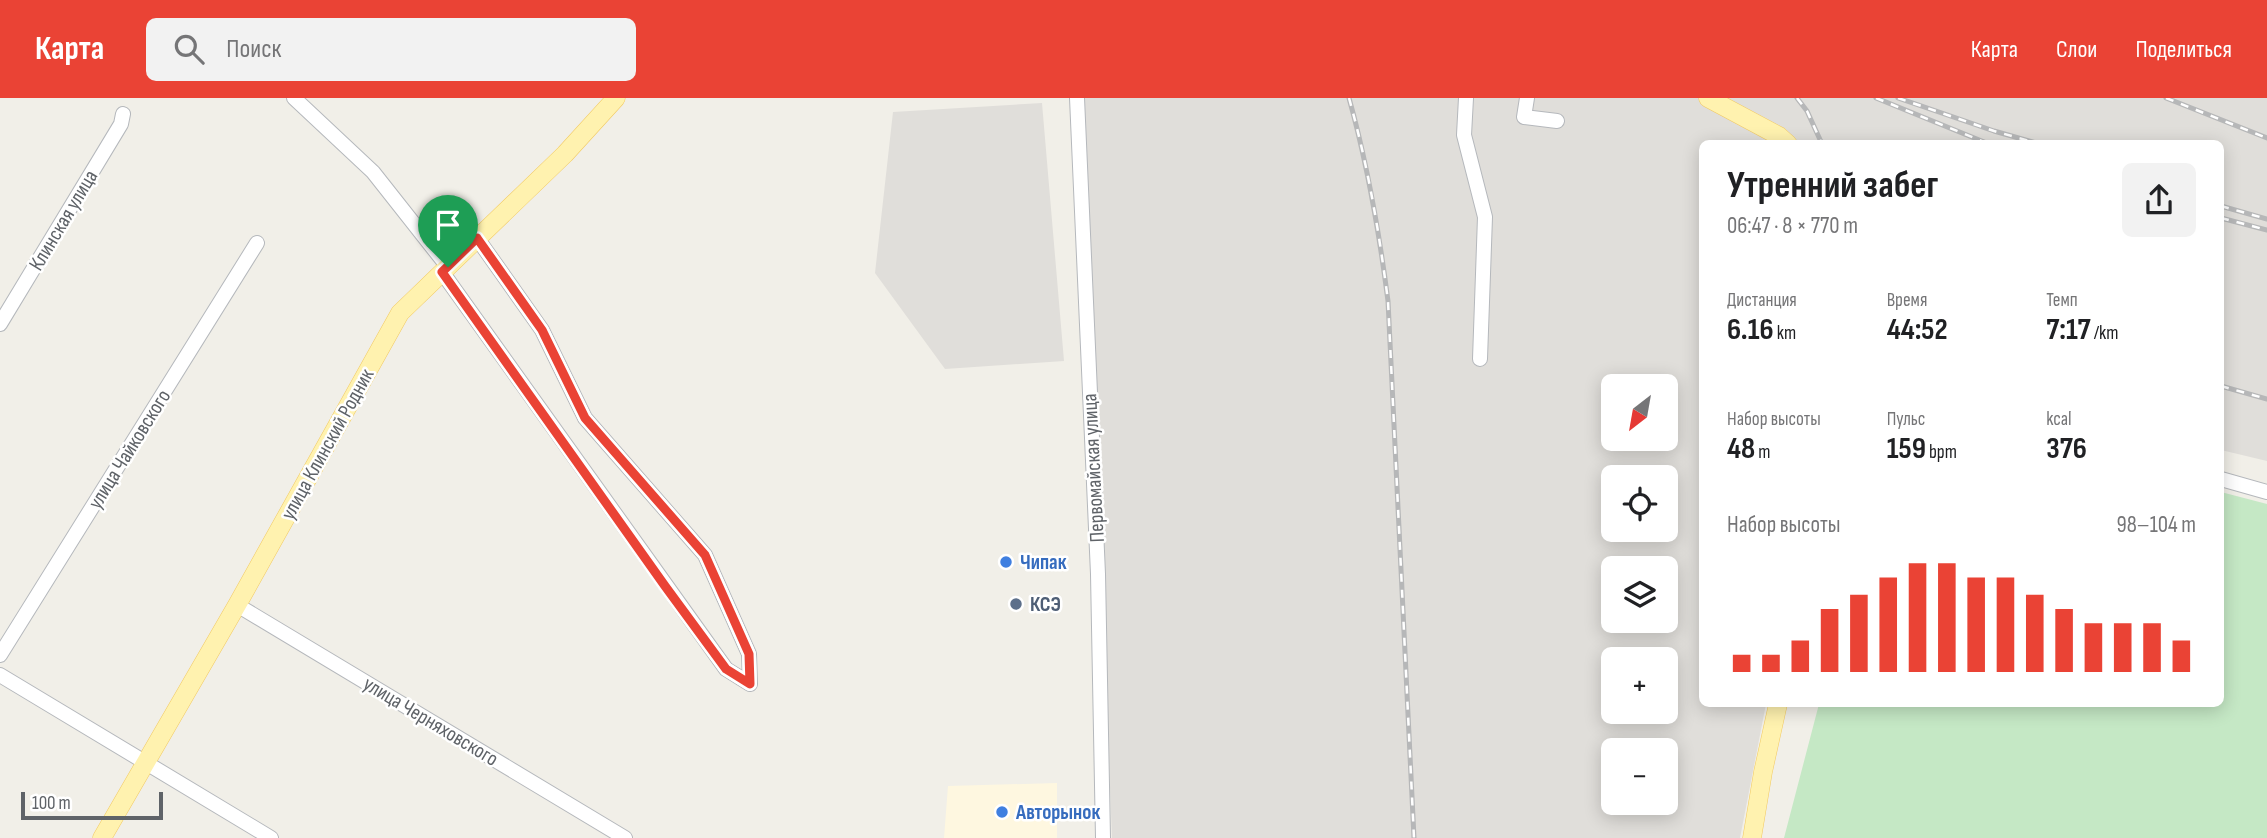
<!DOCTYPE html>
<html lang="ru">
<head>
<meta charset="utf-8">
<style>
  :root { --surface:#fff; --page:#f2f2f2; --text:#202124; --muted:#757577; --accent:#ea4335 }
  body { margin:0; font-family:"Sofia Sans Condensed",sans-serif; background:var(--page); color:var(--text); height:100vh; display:flex; flex-direction:column; font-size:26px; white-space:nowrap }
  * { box-sizing:border-box; margin:0 }
  p { font-size:23px; color:var(--muted) }
  .icon { flex:none; width:38px; height:38px; fill:none; stroke:currentColor; stroke-width:2; stroke-linecap:round; stroke-linejoin:round }
  .map { position:relative; flex:1; overflow:hidden }
  .details { position:absolute; left:1699px; top:42px; width:525px; height:567px; display:flex; flex-direction:column; background:var(--surface); border-radius:10px; box-shadow:0 4px 18px #0003 }
  .details>* { flex:none }
  .needle { width:46px; rotate:211deg }
  .tools { position:absolute; left:1601px; top:276px; display:grid; gap:14px }
  .tools a { display:grid; place-items:center; width:77px; height:77px; border-radius:10px; background:var(--surface); box-shadow:0 4px 18px #0003; font-size:35px }
  .scale { position:absolute; left:21px; bottom:18px; width:142px; box-sizing:border-box; padding-left:7px; border:4px solid #5f6368; border-top:0; font-size:19px; line-height:24px; white-space:nowrap; color:#5f6368; -webkit-text-stroke:5px #fff; paint-order:stroke }
  .pin { position:absolute; display:grid; place-items:center; width:60px; height:60px; color:#fff; margin:-72px -30px; border-radius:50% 50% 50% 0; rotate:-45deg; box-shadow:0 0 7px #0007 }
  .pin .icon { rotate:45deg }
  .round { display:grid; place-items:center; flex:none; width:74px; height:74px; border-radius:10px; background:var(--page) }
  .headline { display:flex; align-items:center; justify-content:space-between; height:119px; padding:0 28px }
  h1 { font-size:38px; font-weight:700; line-height:52px }
  .stats { display:grid; grid-template-columns:repeat(3,1fr); gap:10px; height:119px; padding:7px 28px }
  .stats div { display:grid; align-content:center }
  .stats b { font-size:30px; font-weight:700 }
  .stats small { font-size:19px; font-weight:400 }
  .stats p { font-size:19px }
  .chart { height:196px; padding:14px 28px }
  .chart p { display:flex; justify-content:space-between }
  .chart svg { width:100%; height:126px; margin-top:7px; stroke:var(--accent); stroke-width:6 }
  header { display:flex; align-items:center; gap:42px; box-sizing:border-box; height:98px; padding:0 35px; background:var(--accent); color:#fff }
  header strong { font-size:33px }
  nav { display:flex; gap:38px; margin-inline-start:auto; font-size:24px }
  .search { width:490px; height:63px; background:var(--page); display:flex; align-items:center; gap:18px; box-sizing:border-box; padding:0 24px; border-radius:10px; color:var(--muted); font-size:26px }
  .map>svg:first-child { display:block }
  .commercial { fill:#fef7e0 }
  .industrial { fill:#e0deda; fill-rule:evenodd }
  .green { fill:#c5e8c5 }
  .lines { fill:none; stroke-linecap:round; stroke-linejoin:round }
  .minor-casing { stroke:#b5b8bc; stroke-width:16 }
  .major-casing { stroke:#f2c960; stroke-width:19 }
  .minor { stroke:#fff; stroke-width:14 }
  .major { stroke:#fff2af; stroke-width:18 }
  .rail-casing { stroke:#b6b7b8; stroke-width:5 }
  .rail { stroke:#fff; stroke-width:2.5; stroke-dasharray:8; stroke-linecap:butt }
  .route-casing { stroke:#fff; stroke-width:14 }
  .route { stroke:#ea4335; stroke-width:9 }
  .shop-dot { fill:#3f7fe0; stroke:#fff; stroke-width:2.5 }
  .service-dot { fill:#5c6f8a; stroke:#fff; stroke-width:2.5 }
  .labels { text-anchor:middle; stroke-width:5; stroke-linejoin:round; paint-order:stroke }
  .street-label { font-size:21px; fill:#5f6368; stroke:#fff }
  .shop-label { font-size:21px; font-weight:bold; fill:#366cbe; stroke:#fff; text-anchor:start }
  .service-label { font-size:21px; font-weight:bold; fill:#4e5e75; stroke:#fff; text-anchor:start }
</style>
</head>
<body>
<header>
<strong>Карта</strong>
<div class="search"><svg class="icon" aria-label="search" viewBox="0 0 24 24"><circle cx="10" cy="10" r="6"/><path d="M15 15l6 6"/></svg>Поиск</div>
<nav><a>Карта</a><a>Слои</a><a>Поделиться</a></nav>
</header>
<div class="map">
<svg width="2267" height="740" viewBox="0 0 2267 740">
  <rect width="100%" height="100%" fill="#f1efe8"/>
  <path class="commercial" d="M1057,685v55h-113l4,-52z"/>
  <path class="industrial" d="M1083,0h1184v363l-46,-11v-306h-518v560h63l-26,134h-628zM1614,289h52v52h-52zM1614,380h52v52h-52zM1614,471h52v52h-52zM1614,562h52v52h-52zM1614,653h52v52h-52z
    M1042,5l22,258 -119,8 -70,-96 18,-161z"/>
  <path class="green" d="M2221,394l46,12v334h-483l35,-134h402z"/>
  <g class="lines">
    <defs>
      <path id="minor" d="M294,0l79,74 75,95
        M1077,0l21,476 5,264
        M1466,0l-2,37 21,82 -5,142
        M1527,0l-3,19 33,4
        M477,140l65,92 43,88 120,137 44,99 1,30
        M442,174l284,397 24,15
        M0,226l121,-200 2,-10
        M2221,381l46,13
        M237,507l388,233
        M0,557l257,-412
        M0,577l271,163"/>
      <path id="major" d="M1708,0l71,38 9,8
        M102,740l135,-233 163,-292 165,-159 51,-56
        M1752,740l11,-66 15,-68"/>
    </defs>
    <use href="#minor" class="minor-casing"/>
    <use href="#major" class="major-casing"/>
    <use href="#minor" class="minor"/>
    <use href="#major" class="major"/>
    <defs>
      <path id="rail" d="M1349,0c19,68 30,133 39,203l26,537
        M1797,0l10,13 15,33
        M1876,0l113,46
        M1898,0l96,33 46,13
        M2166,0l101,40
        M2221,108l46,13
        M2221,120l46,12
        M2221,288l46,13"/>
    </defs>
    <use href="#rail" class="rail-casing"/>
    <use href="#rail" class="rail"/>
  </g>
  <g class="lines">
    <defs>
      <path id="route" d="M477,140l65,92 43,88 120,137 44,99 1,30 -24,-15 -61,-83 -223,-314z"/>
    </defs>
    <use href="#route" class="route-casing"/>
    <use href="#route" class="route"/>
  </g>
  <g class="shop-dot">
    <circle cx="1006" cy="464" r="7"/>
    <circle cx="1002" cy="714" r="7"/>
  </g>
  <circle class="service-dot" cx="1016" cy="506" r="7"/>
  <g class="labels">
    <g class="street-label">
      <text transform="translate(63 122) rotate(-59)" y="7">Клинская улица</text>
      <text transform="translate(327 346) rotate(-61)" y="7">улица Клинский Родник</text>
      <text transform="translate(129 351) rotate(-58)" y="7">улица Чайковского</text>
      <text transform="translate(1093 370) rotate(-93)" y="7">Первомайская улица</text>
      <text transform="translate(431 623) rotate(31)" y="7">улица Черняховского</text>
    </g>
    <g class="shop-label">
      <text x="1020" y="471">Чипак</text>
      <text x="1016" y="721">Авторынок</text>
    </g>
    <g class="service-label">
      <text x="1030" y="513">КСЭ</text>
    </g>
  </g>
</svg>
<div class="tools">
<a><svg class="needle" viewBox="-14 -14 28 28"><path d="M0-13l5 13h-10z" fill="#e53935"/><path d="M0 13l5-13h-10z" fill="#757577"/></svg></a>
<a><svg class="icon" aria-label="locate" viewBox="0 0 24 24"><circle cx="12" cy="12" r="6"/><path d="M12 2v4M12 18v4M2 12h4M18 12h4"/></svg></a>
<a><svg class="icon" aria-label="layers" viewBox="0 0 24 24"><path d="M12 4l9 5-9 5-9-5zM3 14l9 5 9-5"/></svg></a>
<a>+</a>
<a>−</a>
</div>
<div class="scale">100 m</div>
<div class="pin" style="left:448px;top:169px;background:#1e9e55"><svg class="icon" aria-label="arrive" viewBox="0 0 24 24"><path d="M6 21V4h12l-3 4 3 4H6"/></svg></div>
<section class="details">
<div class="headline"><div><h1>Утренний забег</h1><p>06:47 · 8 × 770 m</p></div><a class="round"><svg class="icon" aria-label="share" viewBox="0 0 24 24"><path d="M12 15V3M7 8l5-5 5 5M5 13v7h14v-7"/></svg></a></div>
<div class="stats">
<div><p>Дистанция</p><b>6.16<small> km</small></b></div>
<div><p>Время</p><b>44:52</b></div>
<div><p>Темп</p><b>7:17<small> /km</small></b></div>
</div>
<div class="stats">
<div><p>Набор высоты</p><b>48<small> m</small></b></div>
<div><p>Пульс</p><b>159<small> bpm</small></b></div>
<div><p>kcal</p><b>376</b></div>
</div>
<div class="chart"><p><span>Набор высоты</span>98–104 m</p>
<svg viewBox="0 0 160 44" preserveAspectRatio="none"><path d="M5 44V38M15 44V38M25 44V33M35 44V22M45 44V17M55 44V11M65 44V6M75 44V6M85 44V11M95 44V11M105 44V17M115 44V22M125 44V27M135 44V27M145 44V27M155 44V33"/></svg>
</div>
</section>
</div>
</body>
</html>
